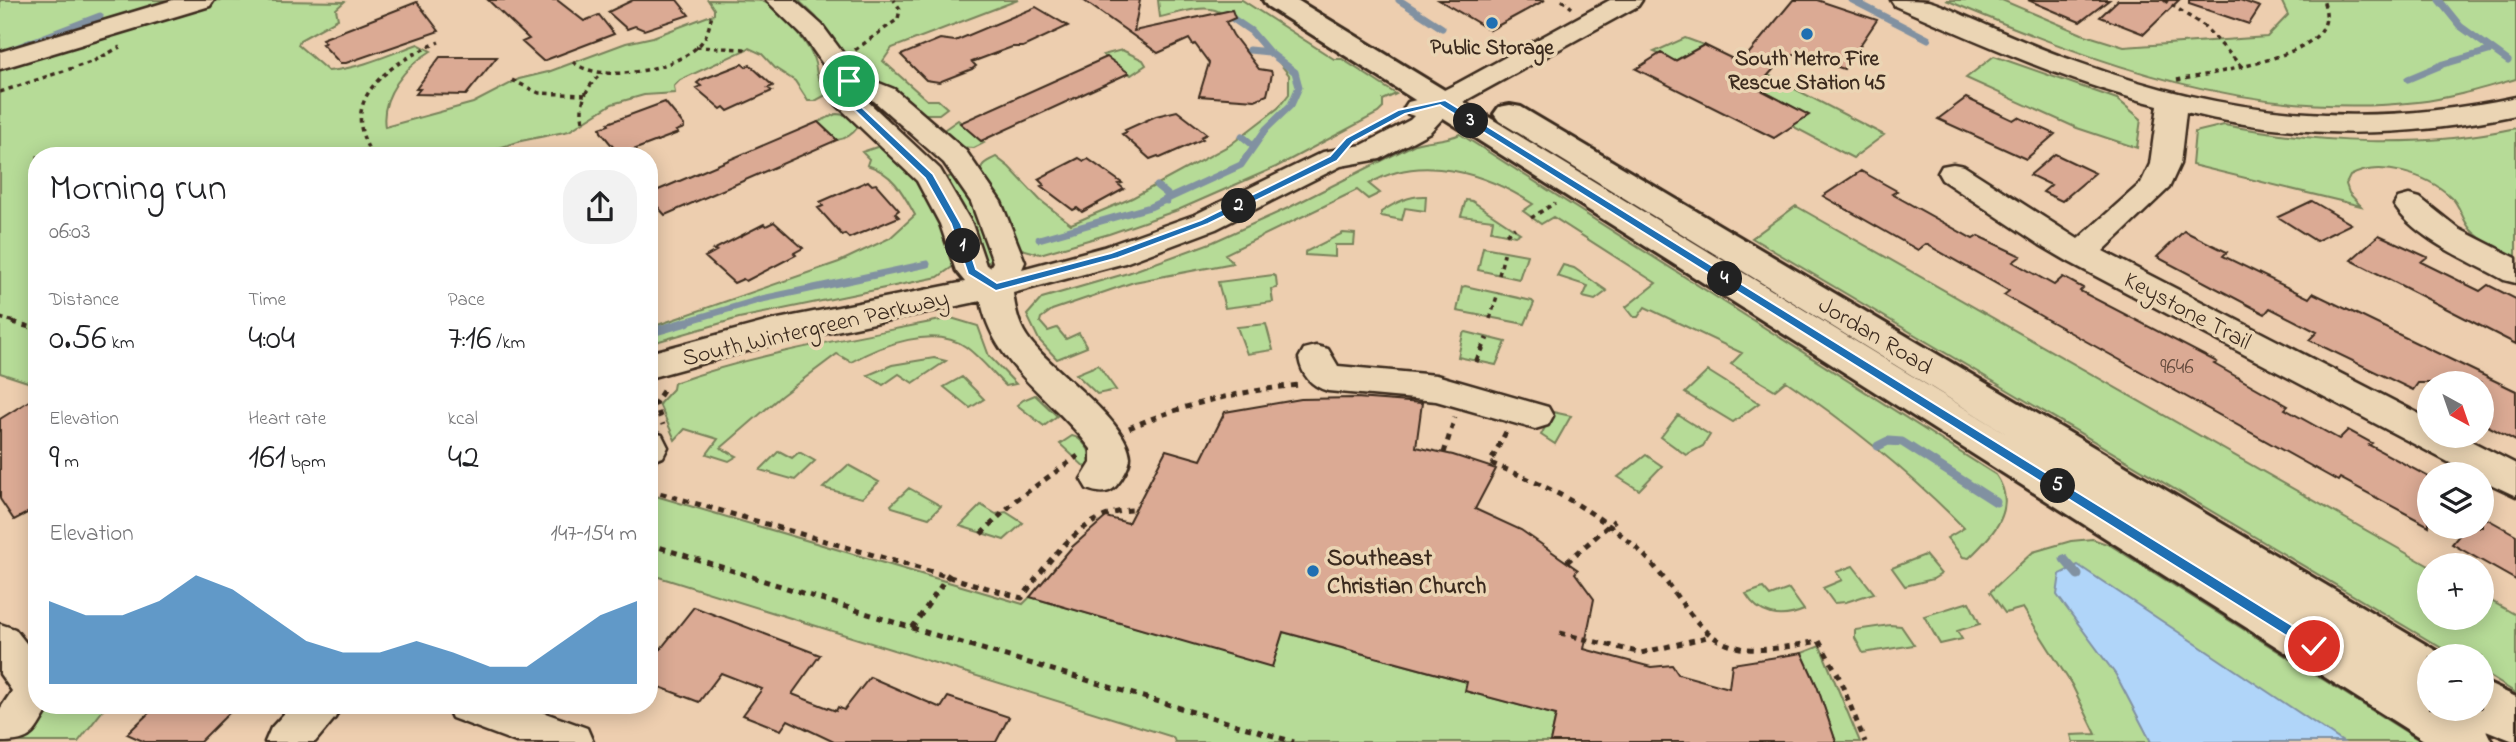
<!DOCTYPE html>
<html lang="en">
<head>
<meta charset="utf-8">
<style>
  :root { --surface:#fff; --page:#f2f2f2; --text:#202124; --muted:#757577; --accent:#1f6fb2 }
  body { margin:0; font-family:"Indie Flower",sans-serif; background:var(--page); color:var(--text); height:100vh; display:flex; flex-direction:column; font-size:26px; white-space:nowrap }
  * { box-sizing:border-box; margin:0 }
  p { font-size:23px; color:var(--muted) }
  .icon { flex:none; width:38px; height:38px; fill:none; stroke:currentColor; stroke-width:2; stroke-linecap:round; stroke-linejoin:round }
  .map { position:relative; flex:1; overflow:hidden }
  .details { position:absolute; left:28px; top:147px; width:630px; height:567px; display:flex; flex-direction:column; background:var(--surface); border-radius:28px; box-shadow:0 4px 18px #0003 }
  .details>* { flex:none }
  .needle { width:46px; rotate:140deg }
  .controls { position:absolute; left:2417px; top:371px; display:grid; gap:14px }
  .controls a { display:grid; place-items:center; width:77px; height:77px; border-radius:50%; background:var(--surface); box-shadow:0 4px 18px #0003; font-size:35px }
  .pin { position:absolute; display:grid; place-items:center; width:60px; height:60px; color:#fff; margin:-30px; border:4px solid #fff; border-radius:50%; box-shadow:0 2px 7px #0007 }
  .km { position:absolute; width:35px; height:35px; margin:-18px; border-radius:50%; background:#222; color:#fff; font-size:19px; line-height:35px; text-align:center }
  .round { display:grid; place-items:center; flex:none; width:74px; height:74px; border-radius:28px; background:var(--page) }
  .overview { display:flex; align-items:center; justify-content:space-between; height:119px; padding:0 21px }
  h1 { font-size:38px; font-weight:600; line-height:52px }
  .figures { display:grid; grid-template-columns:repeat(3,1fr); gap:10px; height:119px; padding:7px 21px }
  .figures div { display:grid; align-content:center }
  .figures b { font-size:35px; font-weight:600 }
  .figures small { font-size:19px; font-weight:400 }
  .figures p { font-size:19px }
  .chart { height:196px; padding:14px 21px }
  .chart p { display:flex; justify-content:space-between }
  .chart svg { width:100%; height:126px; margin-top:7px; fill:var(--accent); opacity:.7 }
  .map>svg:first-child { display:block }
  .green { fill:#b6db97; stroke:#78825a; stroke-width:2 }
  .water { fill:#b0d5f9; stroke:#8191a1; stroke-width:2 }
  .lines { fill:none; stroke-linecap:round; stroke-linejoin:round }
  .stream-far1 { stroke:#8191a1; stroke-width:7 }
  .stream { stroke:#8191a1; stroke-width:9 }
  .building { fill:#dbaa94; stroke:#3b2a1e; stroke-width:2 }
  .minor-casing { stroke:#3b2a1e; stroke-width:5 }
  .major-casing { stroke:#3b2a1e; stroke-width:6 }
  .path-far1 { stroke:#3b2a1e; stroke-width:3.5; stroke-dasharray:4.5 4.5; stroke-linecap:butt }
  .path { stroke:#3b2a1e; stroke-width:5; stroke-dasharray:6 6; stroke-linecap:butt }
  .minor { fill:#ebd5b4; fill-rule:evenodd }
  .major { fill:#ebd5b4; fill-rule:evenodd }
  .route { fill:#1f6fb2; stroke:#fff; stroke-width:2 }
  .poi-dot { fill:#1f6fb2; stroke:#ebd5b4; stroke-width:2.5 }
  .labels { text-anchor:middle; stroke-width:7; stroke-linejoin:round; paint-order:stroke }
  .far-poi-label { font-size:21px; font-weight:bold; fill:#3b2a1e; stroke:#ebd5b4 }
  .number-label { font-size:21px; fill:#634a3c }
  .street-label { font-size:24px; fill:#3b2a1e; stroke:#ebd5b4 }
  .poi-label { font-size:24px; font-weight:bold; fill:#3b2a1e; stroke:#ebd5b4; text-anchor:start }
</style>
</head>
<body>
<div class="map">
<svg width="2516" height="742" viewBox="0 0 2516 742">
  <rect width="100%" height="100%" fill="#edceaf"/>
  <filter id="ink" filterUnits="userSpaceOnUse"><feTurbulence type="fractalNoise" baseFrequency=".0143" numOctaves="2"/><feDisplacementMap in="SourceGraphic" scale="14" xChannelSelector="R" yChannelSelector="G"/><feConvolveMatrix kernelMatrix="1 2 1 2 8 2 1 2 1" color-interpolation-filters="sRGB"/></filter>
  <g filter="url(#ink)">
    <path class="green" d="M0,0h181l-181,54z
      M218,0l126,2 -8,7 2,10 -38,21 -2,5 30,26c33,-3 60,-16 90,-27l13,7c-25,15 -51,45 -46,76l88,-24 46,-24 29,-7 78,-29 27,-6 61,-23v-5l-6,-9c13,0 43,0 54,1 16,6 45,40 51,56 7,18 -2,15 15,33v4l-13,7h-7l-13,-20 -20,-13 -13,-14 -13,-6 -69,32 -6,6 1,7 -31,2 -32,9 -43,27 -48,10 -22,7 -13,8h-449v229l-37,-12v-305z
      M798,0h220l-126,48 -9,13 44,39h11l9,8 -8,6h-19l-69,-49 -35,-48z
      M1158,0h84l92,59h8l54,35 -13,6v8l-5,5 -102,54 -98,43 -69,24 -69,20 -26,-7 -34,-71c0,-12 5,-14 16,-19l13,10 31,33 31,24 61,-26 98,-53 48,-37 11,-14v-19c-17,-23 -46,-55 -74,-65 -15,-5 -39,4 -55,7z
      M1946,0h56l80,34 42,13 143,-10 21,-22 -7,-15h235v79c-32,9 -65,19 -98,23 -170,19 -319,-38 -472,-102z
      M1685,38l19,7 -29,16 -21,-9z
      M1122,50l21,10 3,5 -15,10 -28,-20z
      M1994,56l123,43 24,20 -4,29 -60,-20 -111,-50z
      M1764,73l120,62 -31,23 -61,-32 16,-11 -60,-32z
      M836,114l11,1 11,12c-5,7 -13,12 -21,13l-19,-18z
      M958,120l23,21 3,2 -10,5 -17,-1 -13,-13 1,-5z
      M2224,125c97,18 194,24 292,3v129c-14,-7 -30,-13 -42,-24 -12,-10 -12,-26 -23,-36 -24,-23 -72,-37 -101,-21l-4,8 3,9 12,13 -169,-41 3,-33z
      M1460,134l536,341c23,33 -3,60 -27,83l-6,-1 -16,-19 17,-10c-55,-56 -113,-103 -178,-147l-11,9 -44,-26 11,-11 -97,-46 -7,10h-4l-8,-10 30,-24 -103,-66 -12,7 -18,-13 10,-7c-46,-30 -112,-52 -164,-20l11,9 -12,6 -11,-9 -132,64 8,9 -99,19 -82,28 -11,8 -1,4 8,9 9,-3 9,11 13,-6 8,14 -30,12 -18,-19 -12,-25 15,-17 86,-25 85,-31 75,-34 127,-64c16,-5 31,-3 45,-10z
      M880,146l33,29 17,24 28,64 -20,14 -199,41 -90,26v-16l190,-66 51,-24 25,-23c-12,-22 -22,-42 -48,-50l2,-6 -7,-7z
      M951,176h6l17,28 20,56 -10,4 -41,-84z
      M1426,196l-1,15 -20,-3 -3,12 -21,-4v-4c13,-9 29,-17 45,-16z
      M1466,200l6,1 48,32 -5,3 -24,-5 2,-11 -32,-4z
      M1796,206l633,360v52h53v-22l34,19v78l-34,-21v-16h-27l-703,-418z
      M1343,233l12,1 -1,11h-19v12l-30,-2v-3z
      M1483,247l44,8 -8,24 -41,-9z
      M1563,265l11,3 33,23 -12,9 -12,-3 5,-11 -31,-10z
      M1273,275l3,2 1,11 -6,1 2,13 -48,6 -7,-26z
      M1465,286l67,15 2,2 -9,21 -68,-13 5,-24z
      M951,318l27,8 11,30 27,28 -10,2c-13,-12 -25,-28 -40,-39 -31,-22 -85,-2 -115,15l-14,-8 -56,42 -60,52 16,8 -8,5 -22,-7 11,-15 -33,-10 -10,11 -16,-36 14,-15 1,-6c90,-32 184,-46 277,-65z
      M1266,324l7,26 -26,4 -10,-27z
      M1466,332l40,10 -10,23 -38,-8 5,-23z
      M934,358l12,3 -33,22 -14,-9 -16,11 -15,-10 24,-10z
      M1098,365l18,25 -19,4 -21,-20z
      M1708,371l51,32 -26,19 -48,-29z
      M962,377l22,22 -14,9 -26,-21z
      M1035,395l22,21 -13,10 -27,-21 6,-5z
      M1553,412l18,4 -16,28 -14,-9z
      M1678,415l32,20 -7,11 -17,9 -25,-18z
      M1072,436c12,2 19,18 24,29l-7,6 -29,-27z
      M779,451l13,7 7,-6 16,9 -20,19 -35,-10z
      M1646,455l16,11 -23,24 -21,-13z
      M848,465l31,17 -17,16 -39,-10z
      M909,488l32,18 -12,12 -37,-11 -1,-2z
      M649,494l374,110 7,-7 242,69 11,-34 184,50 -1,9 90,24 -6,27h-375l-2,-5 -524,-163z
      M981,505l15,9 10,-2 17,11 -19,17 -44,-14z
      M2092,539l18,6 312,197h-349l-2,-7 25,-1 -24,-49 -49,-77 -18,5 -15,-21 43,-40 38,-11z
      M1925,555l16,19 -8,5 -28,7 -13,-18z
      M1853,566l21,27 -28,9 -12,1 -11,-15 19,-8 -6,-8z
      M1763,588l7,8 19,-7 15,21c-23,10 -45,6 -58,-16z
      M1969,602l11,22 -23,7 5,8 -22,5 -16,-28z
      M1890,625l11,1 13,19 -51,8 -8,-15v-8z
      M1820,646l40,96h-24l-19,-56 -15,-33z
      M58,705h49l-29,37h-78z"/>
    <path class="water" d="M2078,565l265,177h-192l-35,-67 -59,-80 3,-21z"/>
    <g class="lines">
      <path class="stream-far1" d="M1399,0l43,28
        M1852,0l76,39
        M2439,0l21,26 48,35
        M1226,14l25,17 18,21
        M0,54l100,-38
        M2408,79l36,-15 48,-14
        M1242,136l11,9
        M1157,186l10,8v7
        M1039,239l111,-32 91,-42 25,-36 25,-24 8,-18 -4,-15 -26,-20 -20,-2
        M681,323l81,-24 165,-35"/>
      <path class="stream" d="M649,333l38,-11
        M1878,446l10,-5 14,1 94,60
        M2064,559l14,16"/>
    </g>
    <path class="building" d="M488,0h69l27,21 15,-6 15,19 -71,27 -21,-19 7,-3z
      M633,0h44l12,15 -45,15 -9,-4 -8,3 -19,-17z
      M1083,0h57l-6,31 98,-21 3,8 -9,4 7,13 26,34 12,2 1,3 -5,21 -12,5 -56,-4 10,-33 -14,-19 -2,1 -4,-6 -31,14z
      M1439,0h106l-55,30z
      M1793,0h24l60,20 -33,49 -48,-16 -19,12 -20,23 52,27 -35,23 -138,-69 25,-16 14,8 29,-16 37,18z
      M2028,0h81l-29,22z
      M2118,0h61l-35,34 -44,-17z
      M2189,0h51l20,7 -11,17 -60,-20z
      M417,2l22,29 -93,32h-6l-18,-19 3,-1 -3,-4z
      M1036,7l32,19 -45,21h-11l-40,15 4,4 -4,3 -33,13 -13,-2 -25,-25 39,-16 15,2z
      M440,57h57l-31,38 -50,-1 4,-5h-4z
      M1107,57l22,16 -148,68 -21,-18z
      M742,64l4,3 4,-2 23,21 -5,2 4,3 -44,20 -4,-4 -3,2 -25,-21 5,-2 -4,-3 4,-3z
      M1966,98l47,22 5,-3 37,17 -29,25 -88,-40z
      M665,102l19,23v3l-8,3 2,2 -50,19 -2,-2 -8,3 -17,-21 -1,-4 9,-3 -1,-2z
      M1177,111l30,23 -6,3 2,2 -43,19 -2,-2 -8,3 -28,-25 5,-2 -2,-2 31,-14z
      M818,122l19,18 -172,75 -16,-18v-3z
      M2055,154l40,19 -33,28 -19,-9 8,-7 -21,-10z
      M1079,158l5,3 4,-2 34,24 -4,1 6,5 -42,23 -5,-4 -4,2 -32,-24 3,-1 -6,-6z
      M1861,171l36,20 -5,3 81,45 5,-3 43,20 -8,6 41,23 9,-8 20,11 -3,3 137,71 -3,2 74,42 -3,3 54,30 9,-9 24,13 -3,2 60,32v49l-89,-48 -2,3 -292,-162 -42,-24 5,-4 -83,-47 -8,6 -95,-54z
      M868,181l4,4 4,-1 23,26 -4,3 4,4 -50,21 -4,-4 -3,1 -24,-27 5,-2 -3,-4z
      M2312,201l39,23 -35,17 -38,-24z
      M774,222l29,26 -9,5 2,2 -50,26 -3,-2 -9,4 -29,-26 11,-6 -3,-1 51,-26 2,2z
      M2184,231l43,21 -4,4 86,42 4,-5 203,98v50l-34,-18v-40h-64l-5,7 -104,-50 8,-8 -47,-24 -5,6 -108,-57z
      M2379,235l48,22 -6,5 59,29 8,-6 28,14v45l-165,-84z
      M37,396v112l-23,12 -14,-21v-80z
      M1356,398l66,5 -6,44 37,8 43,14 -21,40 46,21 57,40 -3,3 19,26 -10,50 67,18 21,-2 6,9 51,14 3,-24 70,-11 15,33 19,56h-286l6,-27 -91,-24 2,-9 -184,-50 -11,35 -242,-70 42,-50 34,-30 22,6 38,-73 35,10 24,-48 76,-13z
      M2482,516l34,19v45l-64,-36 14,-17h16z
      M694,607l126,48 -28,39 44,17 2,-4 6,3 26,-33 71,31 7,-11 61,20 -13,25h-162l-46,-22 -7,10 -38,-15 19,-26 -41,-16 -22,29 -50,-19v-36l10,4z
      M157,705h80l-37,37h-55l-18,-8z"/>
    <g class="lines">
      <defs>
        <path id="minor" d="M173,0h41l-4,6 -210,63v-17z
          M766,0h28l28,25 37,50 35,14 72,62 35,51 24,60 -3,7 82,-22 90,-32 129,-63 39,-7 48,-25 4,-4 -6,-2 -4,-6 4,-6 24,-6 26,-13 152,-83h32l-4,6 -186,102 -22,24 -50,27 -39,7 -125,63 -91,34 -112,30c2,14 5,30 13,42 20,32 102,84 104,122 0,9 -8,22 -14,29 -8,9 -19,7 -29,3l-6,-10 10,-16v-14c-37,-50 -98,-83 -110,-148l-208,43 -124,34v-25l124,-33 192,-38 -9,-11 -16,-47 -23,-43 -80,-76 -4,-6 2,-18 -31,-44zM862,96l12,5 70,62 27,39 22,60 -3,5 -4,-2 -14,-41 -32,-55z
          M1891,0c11,0 26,0 37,1 16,4 33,14 49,20 34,15 68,30 103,42 146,53 283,67 436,34v18c-110,23 -220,25 -330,-3l-6,52 -11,24 -66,63 326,168v17h32l55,28v32l-34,-16v-6h-11l-402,-212 -29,-17 -98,-65 -4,-7 4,-7 11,-2 11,2 114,73 63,-56 9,-19 8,-59c-91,-23 -177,-62 -263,-99z
          M2409,195l11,3 39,31 57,29v25l-12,-3c-34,-19 -89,-41 -110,-75l4,-7z
          M1316,346l12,3 10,17 98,9 112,32 5,9 -5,9 -13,4 -99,-28 -108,-10c-17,-5 -26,-15 -29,-33l5,-9z
          M649,431l13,4 6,12 -5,10 -13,4z
          M0,624l15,5 22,28v48h14c-18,28 -16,37 -51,37v-33l12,-18 -12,-17z
          M292,705h49l-6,13 -20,24h-50l6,-14z
          M446,705h77l64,23 6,14h-77l-64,-24z"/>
        <path id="major" d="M1263,0h34l715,437 -513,-316 -5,-7 5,-7 11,-2 11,2 924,549h-16v34l-8,-3 8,5v17h27l8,4 -2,-4h20v-28l34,16v45l-30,-12 6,12h-65l-1160,-736z"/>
      </defs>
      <use href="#minor" class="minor-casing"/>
      <use href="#major" class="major-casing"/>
      <path class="path-far1" d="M1562,0l10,8
        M2164,0l40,26 38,41
        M696,47l48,2 4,3
        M855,50l43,-31 2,-10 -6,-9
        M573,62c28,23 105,8 128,-19 7,-9 9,-19 11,-30
        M512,80l27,13 46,2
        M2177,80c34,-6 124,-21 144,-49 7,-10 6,-20 2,-31
        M0,92l94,-31 26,-14
        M583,121c-4,-20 4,-35 19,-48
        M373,156c-38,-58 18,-93 66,-114
        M1531,218l24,-15
        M1506,234l9,-6
        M1499,275l6,-25
        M0,318l18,5
        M1490,319l8,-26"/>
      <path class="path" d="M12,322l25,7
        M1476,362l11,-24
        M663,391l-8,12 8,22
        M1129,428c55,-24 111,-37 170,-43
        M1506,432l-16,31c57,22 111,50 155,93 24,24 49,74 79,87 29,13 65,3 95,-2l19,34 27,67
        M1444,453l11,-36
        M649,490l373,108c27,-38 62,-88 113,-88
        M981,534l35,-34 62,-44
        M649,544l263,84 382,114
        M1567,562l48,-42
        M912,628l38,-55
        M1560,633l81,20 70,-17"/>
      <use href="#minor" class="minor"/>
      <use href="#major" class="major"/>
    </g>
  </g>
  <path class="route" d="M849,78l5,3 -2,17 81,76 28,50 15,45 21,14 114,-30 90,-33 129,-64 16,-18 52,-28 47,-10 874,542 2,4 -2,4h-10l-869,-545 -35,9 -52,28 -16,19 -129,63 -90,34 -122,33 -28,-17 -17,-50 -26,-46 -82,-79 2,-18z"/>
  <g class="poi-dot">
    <circle cx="1492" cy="23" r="7"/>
    <circle cx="1807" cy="34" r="7"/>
    <circle cx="1313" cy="571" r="7"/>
  </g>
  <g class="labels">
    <g class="far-poi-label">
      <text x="1492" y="54">Public Storage</text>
      <text x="1807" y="65">South Metro Fire<tspan x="1807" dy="24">Rescue Station 45</tspan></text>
    </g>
    <g class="number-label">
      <text x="2177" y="373">9646</text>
    </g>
    <g class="street-label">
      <text transform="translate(2188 310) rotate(28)" y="8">Keystone Trail</text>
      <text transform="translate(815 327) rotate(-13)" y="8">South Wintergreen Parkway</text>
      <text transform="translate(1876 335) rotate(31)" y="8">Jordan Road</text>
    </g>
    <g class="poi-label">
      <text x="1327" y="565">Southeast<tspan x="1327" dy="28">Christian Church</tspan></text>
    </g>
  </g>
</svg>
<div class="controls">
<a><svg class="needle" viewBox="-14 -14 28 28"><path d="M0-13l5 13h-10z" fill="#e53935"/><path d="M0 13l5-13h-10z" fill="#757577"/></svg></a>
<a><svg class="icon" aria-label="layers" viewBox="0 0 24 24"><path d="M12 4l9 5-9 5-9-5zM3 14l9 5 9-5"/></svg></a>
<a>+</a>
<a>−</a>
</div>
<div class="pin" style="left:849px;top:81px;background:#1e9e55"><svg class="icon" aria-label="arrive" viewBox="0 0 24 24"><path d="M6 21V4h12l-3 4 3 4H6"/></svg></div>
<div class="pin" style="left:2314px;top:646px;background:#d93025"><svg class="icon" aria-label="check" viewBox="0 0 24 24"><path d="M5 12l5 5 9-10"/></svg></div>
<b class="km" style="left:963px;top:246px">1</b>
<b class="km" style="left:1239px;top:206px">2</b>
<b class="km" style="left:1471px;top:121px">3</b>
<b class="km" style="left:1725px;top:279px">4</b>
<b class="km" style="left:2058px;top:486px">5</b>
<section class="details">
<div class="overview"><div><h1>Morning run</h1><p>06:03</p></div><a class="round"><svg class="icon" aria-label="share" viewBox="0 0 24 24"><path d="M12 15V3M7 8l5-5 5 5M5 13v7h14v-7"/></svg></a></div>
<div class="figures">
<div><p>Distance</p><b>0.56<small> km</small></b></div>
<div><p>Time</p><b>4:04</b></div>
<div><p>Pace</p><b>7:16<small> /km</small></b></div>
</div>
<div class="figures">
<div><p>Elevation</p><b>9<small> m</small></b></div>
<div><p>Heart rate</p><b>161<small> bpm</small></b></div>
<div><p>kcal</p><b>42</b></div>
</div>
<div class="chart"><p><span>Elevation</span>147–154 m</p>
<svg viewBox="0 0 160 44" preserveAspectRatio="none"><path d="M0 44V15L10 20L20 20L30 15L40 6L50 11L60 20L70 29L80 33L90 33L100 29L110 33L120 38L130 38L140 29L150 20L160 15V44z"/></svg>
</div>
</section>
</div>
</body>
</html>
